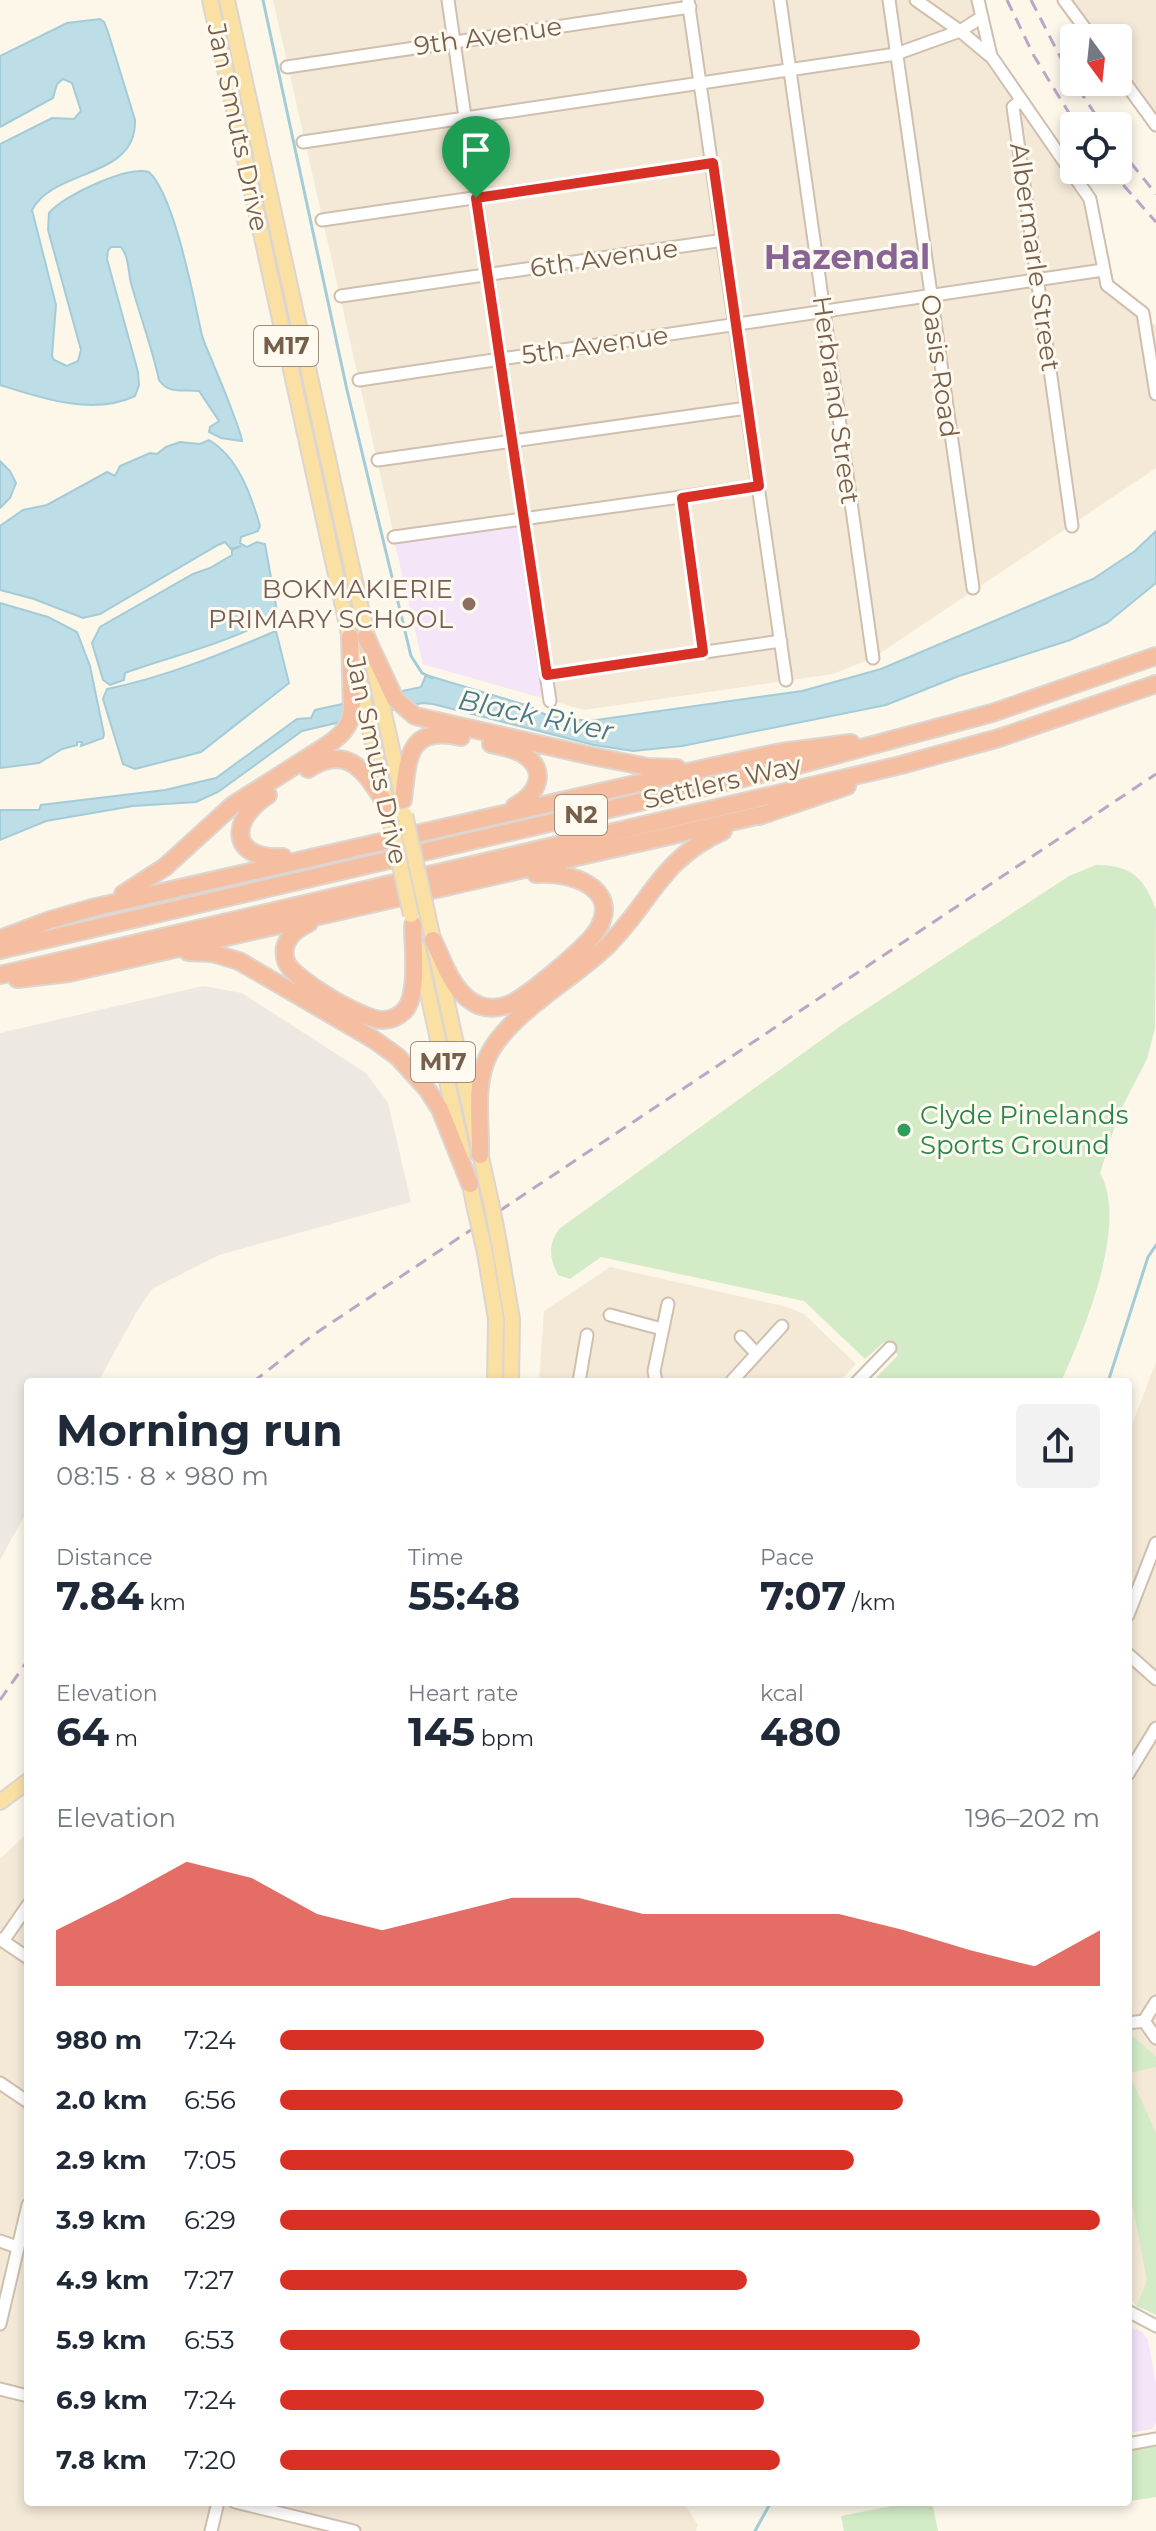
<!DOCTYPE html>
<html lang="en">
<head>
<meta charset="utf-8">
<style>
  :root { --surface:#fff; --page:#f2f2f3; --text:#1f2937; --muted:#747a83; --accent:#d93025 }
  body { margin:0; font-family:Montserrat,sans-serif; background:var(--page); color:var(--text); height:100vh; display:flex; flex-direction:column; font-size:30px; white-space:nowrap }
  * { box-sizing:border-box; margin:0 }
  p { font-size:26px; color:var(--muted) }
  .icon { flex:none; width:44px; height:44px; fill:none; stroke:currentColor; stroke-width:2; stroke-linecap:round; stroke-linejoin:round }
  .map { position:relative; flex:1; overflow:hidden }
  .sheet { position:absolute; left:24px; top:1378px; width:1108px; height:1128px; display:flex; flex-direction:column; background:var(--surface); border-radius:8px; box-shadow:0 4px 12px #0003 }
  .sheet>* { flex:none }
  .needle { width:52px; rotate:165deg }
  .fabs { position:absolute; left:1060px; top:24px; display:grid; gap:16px }
  .fabs a { display:grid; place-items:center; width:72px; height:72px; border-radius:8px; background:var(--surface); box-shadow:0 4px 12px #0003; font-size:40px }
  .pin { position:absolute; display:grid; place-items:center; width:68px; height:68px; color:#fff; margin:-82px -34px; border-radius:50% 50% 50% 0; rotate:-45deg; box-shadow:0 0 8px #0007 }
  .pin .icon { rotate:45deg }
  .round { display:grid; place-items:center; flex:none; width:84px; height:84px; border-radius:8px; background:var(--page) }
  .headline { display:flex; align-items:center; justify-content:space-between; height:136px; padding:0 32px }
  h1 { font-size:44px; font-weight:700; line-height:60px }
  .stats { display:grid; grid-template-columns:repeat(3,1fr); gap:12px; height:136px; padding:8px 32px }
  .stats div { display:grid; align-content:center }
  .stats b { font-size:40px; font-weight:700 }
  .stats small { font-size:22px; font-weight:400 }
  .stats p { font-size:22px }
  .chart { height:224px; padding:16px 32px }
  .chart p { display:flex; justify-content:space-between }
  .chart svg { width:100%; height:144px; margin-top:8px; fill:var(--accent); opacity:.7 }
  ul { padding:0 32px; list-style:none; font-size:26px }
  li { display:grid; grid-template-columns:128px 96px 1fr; align-items:center; height:60px }
  li i { height:20px; border-radius:10px; background:var(--accent) }
  .map>svg:first-child { display:block }
  .residential { fill:#f4e9d7 }
  .industrial { fill:#eee8e2 }
  .education { fill:#f4e5f9 }
  .green { fill:#d3ebc7 }
  .water { fill:#bddde7; stroke:#a3ccd8; stroke-width:2 }
  .lines { fill:none; stroke-linecap:round; stroke-linejoin:round }
  .stream { stroke:#a3ccd8; stroke-width:3 }
  .minor-casing { stroke:#cfbfae; stroke-width:15 }
  .major-casing { stroke:#dcd5d0; stroke-width:18 }
  .highway-casing { stroke:#dcd5d0; stroke-width:20 }
  .minor { stroke:#fff; stroke-width:11 }
  .major { stroke:#fae0a3; stroke-width:14 }
  .highway { stroke:#f6bea1; stroke-width:16 }
  .rail { stroke:#bba6c7; stroke-width:3; stroke-dasharray:12 8; stroke-linecap:butt }
  .major-bridge-casing { stroke:#dcd5d0; stroke-width:18; stroke-linecap:butt }
  .major-bridge { stroke:#fae0a3; stroke-width:14 }
  .route-casing { stroke:#fff; stroke-width:16 }
  .route { stroke:#d93025; stroke-width:10 }
  .education-dot { fill:#8d6e63; stroke:#fffaf0; stroke-width:3 }
  .leisure-dot { fill:#2e9e5b; stroke:#fffaf0; stroke-width:3 }
  .labels { text-anchor:middle; stroke-width:6; stroke-linejoin:round; paint-order:stroke }
  .shield { fill:#fffaf0; stroke:#a08e7d; stroke-width:2 }
  .shield-label { font-size:24px; font-weight:bold; fill:#775f4c }
  .street-label { font-size:26px; fill:#775f4c; stroke:#fffaf0 }
  .education-label { font-size:26px; fill:#785e54; stroke:#fffaf0; text-anchor:end }
  .leisure-label { font-size:26px; fill:#27864d; stroke:#fffaf0; text-anchor:start }
  .water-label { font-size:28px; font-style:italic; fill:#467a8b; stroke:#fffaf0 }
  .district-label { font-size:34px; font-weight:bold; fill:#876493; stroke:#fffaf0 }
</style>
</head>
<body>
<div class="map">
<svg width="1156" height="2531" viewBox="0 0 1156 2531">
  <rect width="100%" height="100%" fill="#fcf7e9"/>
  <path class="residential" d="M273,0h705l13,57 94,135 20,89 41,41 10,3v143l-283,190 -40,16 -249,36 -161,-46z
    M1064,0h92v125l-38,-52v-35h-26z
    M610,1267l177,40 17,7 52,50 -17,18h-300l5,-71z
    M1156,1362v953l-19,-9 -9,-9v-862z
    M24,1836l4,2v664h655l15,23 -2,6h-696v-672z"/>
  <path class="industrial" d="M203,986l39,7 124,80 22,30 23,99 -192,53 -67,34 -16,24 -38,69h-70v127l-28,51v-527z"/>
  <path class="education" d="M517,524l26,174 -120,-34 -28,-120z
    M1128,2326l14,6 6,8 8,44v39l-4,6 -24,4z"/>
  <path class="green" d="M1096,865c35,0 48,12 60,45l-1,118 -8,31 -28,54 -19,60c29,51 -16,158 -39,209h-189l26,-27 -14,-13 -19,17 -61,-58 -203,-44 -31,22 -12,-4c-9,-18 -10,-30 1,-46l283,-204 227,-149z
    M1128,2031l28,26v10l-27,6 27,60v182l-19,-9 10,-26 -19,-98z
    M1156,2446v51l-26,4 -2,-1v-50z
    M913,2502h19l6,29h-94l-3,-15z"/>
  <path class="water" d="M100,19l4,3 4,10 27,88c2,59 -81,48 -103,90l24,95 -4,51 2,4 13,6 11,-5 3,-11 -33,-120 1,-17c15,-18 78,-47 100,-41 25,23 44,123 52,159 2,12 9,23 13,35 5,11 28,68 28,75l-21,-3 -12,-6 1,-5 9,-6 -20,-30c-15,-2 -30,4 -40,-11 -7,-33 -19,-64 -28,-97 -3,-12 -2,-26 -10,-36h-10l-3,4 -1,8 31,113 1,13 -4,11c-42,20 -94,2 -135,-11v-241l52,-26 22,1 7,-8 -9,-28 -9,-4 -6,5 -4,14 -53,29v-71l67,-33z
    M209,440c29,17 42,55 51,86l-2,5 -17,6 -1,6 7,4 10,-5 8,2 12,67c-20,25 -119,49 -152,62l-1,7 -14,5 -7,-5 -11,-37 8,-16 93,-53 17,-6 22,-13v-5l9,-4 -10,3 -6,-7 -7,3 -118,69 -17,4 -49,-19 -34,-9v-64l23,-16 24,-5 60,-33 8,4 5,-10 30,-13 7,1 9,-7 14,-5 20,2z
    M0,461l10,10 6,12 -6,15 -10,10z
    M1156,531v52l-49,40 -37,17 -111,36 -73,29 -204,41 -49,5 -39,-6 -161,-41 -11,-1 -120,28 -84,61 -22,10 -63,4 -87,15 -46,19v-30h39l2,-5 124,-15 51,-12 81,-59 14,-1 4,-8 106,-23 5,-12 103,31 19,10 41,5 213,-30 79,-22 212,-90 42,-28z
    M0,603l48,14 29,15 13,34 14,68 -1,4 -22,8 1,-4h-5v3l-15,4 -23,14 -39,5z
    M276,631l13,52 -88,69 -66,17 -12,-5 -20,-65 4,-10c59,-12 114,-35 169,-58z"/>
  <g class="lines">
    <path class="stream" d="M263,0l84,390 64,266 11,17 10,5
      M1108,1382l40,-125 8,-12
      M755,2531l16,-29"/>
    <defs>
      <path id="minor" d="M448,0l102,701
        M688,0l98,680
        M780,0l93,658
        M889,0l84,588
        M916,0l44,31 30,25
        M978,0l13,56 99,143 17,86 36,28 13,81
        M1064,0l28,38
        M287,67l403,-60
        M1118,73l38,52
        M1020,101l-7,6 59,419
        M303,142l593,-88 64,-23 22,-14
        M322,220l391,-57
        M341,296l383,-56
        M359,380l744,-110
        M378,460l369,-52
        M682,498l21,154
        M394,537l365,-51
        M547,675l234,-34
        M610,1315l52,14
        M741,1337l15,16
        M579,1382l8,-47
        M656,1382l-2,-11 14,-67
        M731,1382l51,-56
        M857,1382l33,-34
        M1128,1615l28,-72
        M1128,1654l28,25
        M1128,1774l28,-46
        M0,1939l28,19
        M3,1941l25,-36
        M1144,2021l12,17
        M1128,2023l16,-2 12,-19
        M0,2083l28,19
        M0,2241l17,6
        M1128,2311l28,15
        M0,2324l28,-119
        M0,2389l28,7
        M1128,2444l28,-5
        M235,2502l119,29
        M211,2531l7,-29"/>
      <path id="major" d="M210,0l176,803
        M227,0l175,795
        M427,912l65,295
        M418,948l45,206
        M468,1175l7,34
        M499,1243l13,76 -1,63
        M485,1253l11,66 -1,63
        M0,1802l28,-21"/>
      <path id="highway" d="M366,637l29,62 20,17 177,40 56,11 29,1
        M491,744c11,3 23,4 32,10 27,17 13,41 -8,52
        M308,769c42,-27 58,5 79,37
        M268,795c-39,25 -39,65 15,62
        M403,800c5,-42 4,-75 58,-63
        M759,816l88,-30
        M123,894l42,-27 68,-62 96,-61c12,-9 21,-17 23,-33l-2,-74
        M309,923c-15,7 -29,19 -23,38 5,17 78,60 97,59 8,0 16,-4 22,-10 14,-17 8,-63 8,-85
        M0,939l50,-19 42,-12 618,-141 71,-15 70,-9
        M433,940c11,23 20,54 45,65 10,4 21,3 30,0 18,-7 80,-59 90,-76 24,-42 -30,-58 -62,-55
        M0,950l787,-182 205,-55 164,-57
        M188,952l24,1 27,8 134,78 25,18 29,32 13,20 30,75
        M0,975l901,-210 98,-27 157,-54
        M17,979l52,-6 700,-160
        M480,1155c1,-33 -7,-72 10,-103 23,-41 83,-73 117,-106 44,-43 53,-87 116,-115"/>
    </defs>
    <use href="#minor" class="minor-casing"/>
    <use href="#major" class="major-casing"/>
    <use href="#highway" class="highway-casing"/>
    <use href="#minor" class="minor"/>
    <use href="#major" class="major"/>
    <use href="#highway" class="highway"/>
    <path class="rail" d="M1007,0l27,56 43,70
      M1031,0l39,76 33,50
      M1118,147l38,47
      M1110,170l46,52
      M253,1382l60,-47 843,-561
      M0,1700l28,-40"/>
    <defs>
      <path id="major-bridge" d="M405,815l22,97
        M390,819l21,96
        M492,1207l7,36
        M475,1209l10,44"/>
    </defs>
    <use href="#major-bridge" class="major-bridge-casing"/>
    <use href="#major-bridge" class="major-bridge"/>
  </g>
  <g class="lines">
    <defs>
      <path id="route" d="M713,163l46,323 -77,12 21,154 -156,23 -71,-477z"/>
    </defs>
    <use href="#route" class="route-casing"/>
    <use href="#route" class="route"/>
  </g>
  <circle class="education-dot" cx="469" cy="604" r="8"/>
  <circle class="leisure-dot" cx="904" cy="1130" r="8"/>
  <g class="labels">
    <g class="shield">
      <rect x="254" y="326" width="64" height="40" rx="6"/>
      <rect x="555" y="795" width="52" height="40" rx="6"/>
      <rect x="411" y="1042" width="64" height="40" rx="6"/>
    </g>
    <g class="shield-label">
      <text x="286" y="354">M17</text>
      <text x="581" y="823">N2</text>
      <text x="443" y="1070">M17</text>
    </g>
    <g class="street-label">
      <text transform="translate(488 36) rotate(-8)" y="9">9th Avenue</text>
      <text transform="translate(238 127) rotate(78)" y="9">Jan Smuts Drive</text>
      <text transform="translate(1035 257) rotate(82)" y="9">Albermarle Street</text>
      <text transform="translate(604 258) rotate(-8)" y="9">6th Avenue</text>
      <text transform="translate(595 345) rotate(-8)" y="9">5th Avenue</text>
      <text transform="translate(940 366) rotate(82)" y="9">Oasis Road</text>
      <text transform="translate(836 400) rotate(82)" y="9">Herbrand Street</text>
      <text transform="translate(377 760) rotate(78)" y="9">Jan Smuts Drive</text>
      <text transform="translate(722 782) rotate(-13)" y="9">Settlers Way</text>
    </g>
    <g class="education-label">
      <text x="453" y="598">BOKMAKIERIE<tspan x="453" dy="30">PRIMARY SCHOOL</tspan></text>
    </g>
    <g class="leisure-label">
      <text x="920" y="1124">Clyde Pinelands<tspan x="920" dy="30">Sports Ground</tspan></text>
    </g>
    <g class="water-label">
      <text transform="translate(536 715) rotate(12)" y="10">Black River</text>
    </g>
    <g class="district-label">
      <text x="847" y="269">Hazendal</text>
    </g>
  </g>
</svg>
<div class="fabs">
<a><svg class="needle" viewBox="-14 -14 28 28"><path d="M0-13l5 13h-10z" fill="#e53935"/><path d="M0 13l5-13h-10z" fill="#747a83"/></svg></a>
<a><svg class="icon" aria-label="locate" viewBox="0 0 24 24"><circle cx="12" cy="12" r="6"/><path d="M12 2v4M12 18v4M2 12h4M18 12h4"/></svg></a>
</div>
<div class="pin" style="left:476px;top:198px;background:#1e9e55"><svg class="icon" aria-label="arrive" viewBox="0 0 24 24"><path d="M6 21V4h12l-3 4 3 4H6"/></svg></div>
<section class="sheet">
<div class="headline"><div><h1>Morning run</h1><p>08:15 · 8 × 980 m</p></div><a class="round"><svg class="icon" aria-label="share" viewBox="0 0 24 24"><path d="M12 15V3M7 8l5-5 5 5M5 13v7h14v-7"/></svg></a></div>
<div class="stats">
<div><p>Distance</p><b>7.84<small> km</small></b></div>
<div><p>Time</p><b>55:48</b></div>
<div><p>Pace</p><b>7:07<small> /km</small></b></div>
</div>
<div class="stats">
<div><p>Elevation</p><b>64<small> m</small></b></div>
<div><p>Heart rate</p><b>145<small> bpm</small></b></div>
<div><p>kcal</p><b>480</b></div>
</div>
<div class="chart"><p><span>Elevation</span>196–202 m</p>
<svg viewBox="0 0 160 44" preserveAspectRatio="none"><path d="M0 44V27L10 17L20 6L30 11L40 22L50 27L60 22L70 17L80 17L90 22L100 22L110 22L120 22L130 27L140 33L150 38L160 27V44z"/></svg>
</div>
<ul>
<li><b>980 m</b>7:24<i style="width:59%"></i></li>
<li><b>2.0 km</b>6:56<i style="width:76%"></i></li>
<li><b>2.9 km</b>7:05<i style="width:70%"></i></li>
<li><b>3.9 km</b>6:29<i style="width:100%"></i></li>
<li><b>4.9 km</b>7:27<i style="width:57%"></i></li>
<li><b>5.9 km</b>6:53<i style="width:78%"></i></li>
<li><b>6.9 km</b>7:24<i style="width:59%"></i></li>
<li><b>7.8 km</b>7:20<i style="width:61%"></i></li>
</ul>
</section>
</div>
</body>
</html>
